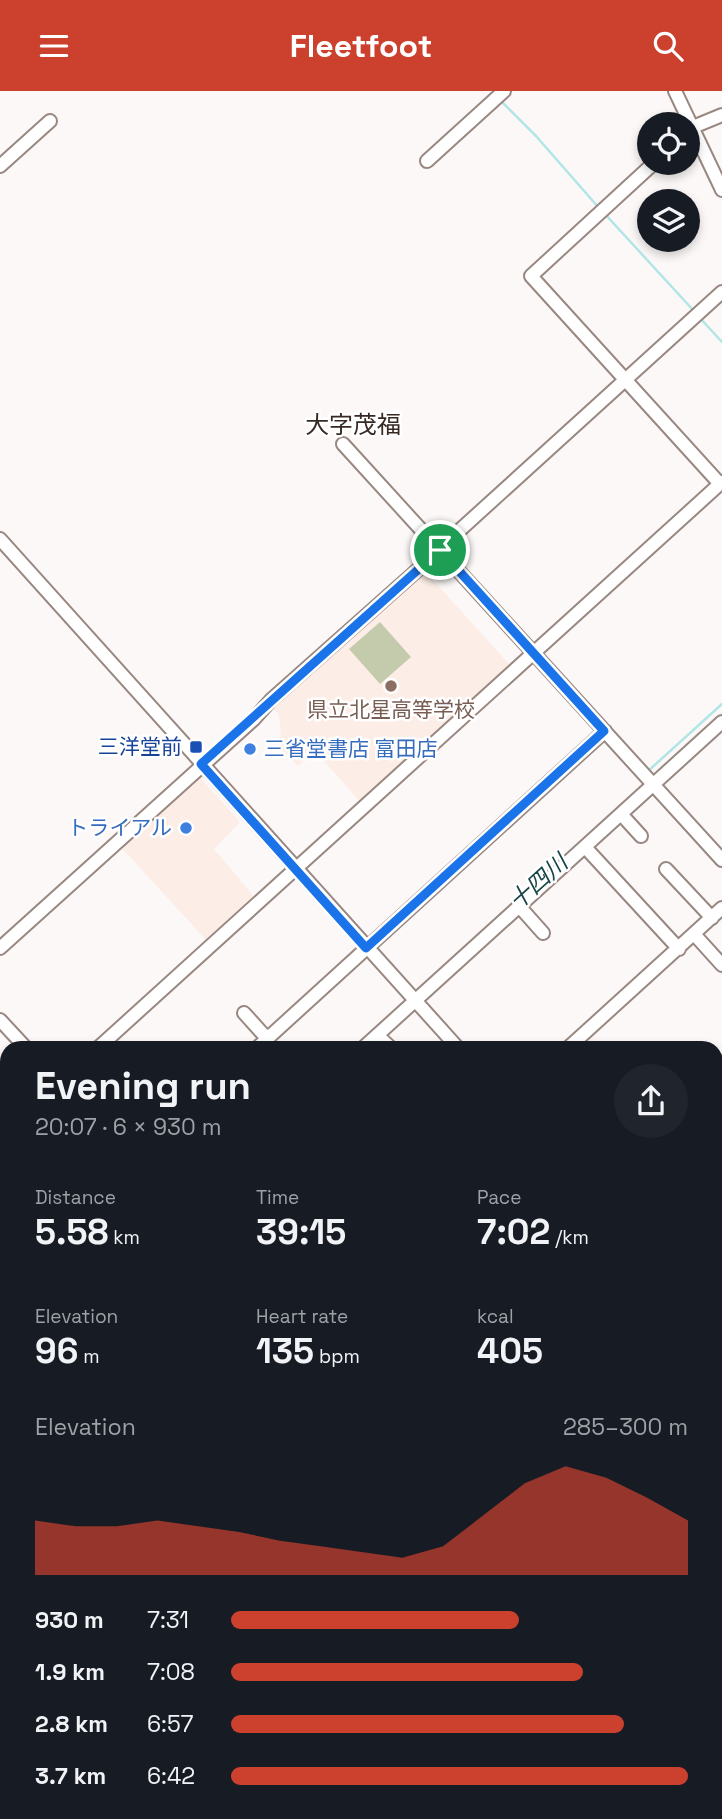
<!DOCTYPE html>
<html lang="en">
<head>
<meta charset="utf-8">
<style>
  :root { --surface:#171b24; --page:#20242c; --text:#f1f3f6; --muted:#9ea1a6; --accent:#cc402e }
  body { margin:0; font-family:"Space Grotesk","Noto Sans JP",sans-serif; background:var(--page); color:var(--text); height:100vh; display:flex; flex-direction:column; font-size:26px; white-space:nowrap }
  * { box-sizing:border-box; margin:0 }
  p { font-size:23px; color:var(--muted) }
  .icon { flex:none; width:38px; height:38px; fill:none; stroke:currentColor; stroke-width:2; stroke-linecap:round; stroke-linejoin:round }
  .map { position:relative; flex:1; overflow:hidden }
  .side { position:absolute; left:0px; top:950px; width:723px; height:779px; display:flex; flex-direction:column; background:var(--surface); border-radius:21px 21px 0 0; box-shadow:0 4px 10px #0003 }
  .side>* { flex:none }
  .fabs { position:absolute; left:637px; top:21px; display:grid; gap:14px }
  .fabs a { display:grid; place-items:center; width:63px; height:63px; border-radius:50%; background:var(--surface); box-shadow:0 4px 10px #0003; font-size:35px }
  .pin { position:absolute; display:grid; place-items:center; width:60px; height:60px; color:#fff; margin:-30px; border:4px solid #fff; border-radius:50%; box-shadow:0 2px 7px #0007 }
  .round { display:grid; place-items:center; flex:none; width:74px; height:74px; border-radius:37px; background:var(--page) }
  .headline { display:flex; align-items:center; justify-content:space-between; height:119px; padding:0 35px }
  h1 { font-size:38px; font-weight:800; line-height:52px }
  .figures { display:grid; grid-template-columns:repeat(3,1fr); gap:10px; height:119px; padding:7px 35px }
  .figures div { display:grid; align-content:center }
  .figures b { font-size:35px; font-weight:800 }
  .figures small { font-size:19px; font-weight:400 }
  .figures p { font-size:19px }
  .chart { height:196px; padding:14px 35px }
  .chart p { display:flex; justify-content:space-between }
  .chart svg { width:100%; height:126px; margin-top:7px; fill:var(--accent); opacity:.7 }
  ul { padding:0 35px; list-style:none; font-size:23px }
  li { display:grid; grid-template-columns:112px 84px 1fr; align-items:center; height:52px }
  li i { height:18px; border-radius:9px; background:var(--accent) }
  header { display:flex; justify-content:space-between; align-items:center; height:91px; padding:0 35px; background:var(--accent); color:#fff; font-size:32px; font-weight:800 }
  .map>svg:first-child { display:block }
  .built { fill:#fdede7 }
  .green { fill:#c4cbac }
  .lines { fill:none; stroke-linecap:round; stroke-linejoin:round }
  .stream { stroke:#b2e5e6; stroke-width:2.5 }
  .river { stroke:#b2e5e6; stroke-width:14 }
  .minor-casing { stroke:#988881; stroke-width:16 }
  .major-casing { stroke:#d7d6d5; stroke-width:19 }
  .minor { stroke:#fff; stroke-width:12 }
  .major { stroke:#e0bb7d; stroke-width:16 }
  .rail { stroke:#504947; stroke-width:2.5; stroke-dasharray:10 5; stroke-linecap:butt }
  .route-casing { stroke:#fff; stroke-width:14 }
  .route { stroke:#1a73e8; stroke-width:9 }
  .education-dot { fill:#8d6e63; stroke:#fff; stroke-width:2.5 }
  .transit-dot { fill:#1a4fb4; stroke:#fff; stroke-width:2.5 }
  .shop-dot { fill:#3f7fe0; stroke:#fff; stroke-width:2.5 }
  .labels { text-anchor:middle; stroke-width:5; stroke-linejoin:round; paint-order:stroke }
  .education-label { font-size:21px; fill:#785e54; stroke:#fff }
  .transit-label { font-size:21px; fill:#164399; stroke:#fff; text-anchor:end }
  .shop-label { font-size:21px; fill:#366cbe; stroke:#fff; text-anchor:start }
  .water-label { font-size:23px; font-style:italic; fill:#184648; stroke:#fff }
  .quarter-label { font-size:24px; fill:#362823; stroke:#fff }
</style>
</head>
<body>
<header><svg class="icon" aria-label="menu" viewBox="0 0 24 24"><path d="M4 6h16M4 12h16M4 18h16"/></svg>Fleetfoot<svg class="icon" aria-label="search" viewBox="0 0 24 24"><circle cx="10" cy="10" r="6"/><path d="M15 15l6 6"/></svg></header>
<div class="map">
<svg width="722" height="1728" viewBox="0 0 722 1728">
  <rect width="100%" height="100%" fill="#fcf8f7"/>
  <path class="built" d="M423,478l88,97 -150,137 -46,-52 -17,15 -24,-24 7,-6 -2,-21 -8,-9z
    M198,684l42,47 -26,27 42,50 -47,44 -90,-98z
    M0,1404l7,8v102l-7,5z"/>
  <path class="green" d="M380,531l31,35 -31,27 -31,-35z"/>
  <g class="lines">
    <path class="stream" d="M500,9l36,36 63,72
      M604,122l90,98
      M699,226l23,25
      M647,681l75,-68"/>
    <path class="river" d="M0,1277l7,-6"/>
    <defs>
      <path id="minor" d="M675,0l47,99
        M688,40l5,-4 29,-12
        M427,70l77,-70
        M654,72l-123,113 189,208
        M0,75l50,-45
        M343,353l379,416
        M0,448l458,509
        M439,458l283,-257
        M621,723l20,22
        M585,756l94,102
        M666,778l46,49
        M519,815l24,27
        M694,843l28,31
        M0,857l254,-229 17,-19 169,-150
        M244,922l19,21 6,3
        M0,929l26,28
        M377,944l14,13
        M98,957l624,-566
        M257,957l348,-317
        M363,957l359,-326
        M568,957l154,-140
        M0,1046l7,-6
        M0,1166l7,7
        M716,1182l6,7
        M0,1189l7,-6
        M716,1219l6,-6
        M0,1268l7,-7
        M0,1286l7,-7
        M716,1286l6,10
        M0,1396l7,8
        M716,1541l6,7
        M716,1563l6,-4
        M0,1668l7,-4
        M224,1722l5,6
        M345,1722l8,6
        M532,1722l4,5
        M702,1722l3,6
        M260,1728l7,-6"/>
      <path id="major" d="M716,1020l6,-6
        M0,1609l7,-5
        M0,1712l10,16
        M156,1722l6,6
        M75,1728l6,-6"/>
    </defs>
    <use href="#minor" class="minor-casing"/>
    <use href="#major" class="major-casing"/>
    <use href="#minor" class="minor"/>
    <use href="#major" class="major"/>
    <path class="rail" d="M3,1322l4,3
      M0,1341l7,6
      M716,1612l6,2
      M716,1689l6,-2
      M716,1700l6,12
      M608,1728l17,-6
      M638,1728l16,-6"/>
  </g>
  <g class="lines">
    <defs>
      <path id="route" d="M440,459l164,181 -238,217 -165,-184z"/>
    </defs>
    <use href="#route" class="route-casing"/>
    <use href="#route" class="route"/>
  </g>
  <circle class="education-dot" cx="391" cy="595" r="7"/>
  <rect class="transit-dot" x="189" y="649" width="14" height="14" rx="3.5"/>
  <g class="shop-dot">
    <circle cx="250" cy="658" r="7"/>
    <circle cx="186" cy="737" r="7"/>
  </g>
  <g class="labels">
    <g class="education-label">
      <text x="391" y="626">県立北星高等学校</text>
    </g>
    <g class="transit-label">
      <text x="182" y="663">三洋堂前</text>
    </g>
    <g class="shop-label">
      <text x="264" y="665">三省堂書店 富田店</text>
      <text x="172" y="744" text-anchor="end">トライアル</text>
    </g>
    <g class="water-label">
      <text transform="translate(538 791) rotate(-42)" y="8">十四川</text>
    </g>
    <g class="quarter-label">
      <text x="353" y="342">大字茂福</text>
    </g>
  </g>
</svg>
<div class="fabs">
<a><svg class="icon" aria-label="locate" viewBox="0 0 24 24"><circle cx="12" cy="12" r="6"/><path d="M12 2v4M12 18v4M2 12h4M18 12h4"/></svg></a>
<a><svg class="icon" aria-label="layers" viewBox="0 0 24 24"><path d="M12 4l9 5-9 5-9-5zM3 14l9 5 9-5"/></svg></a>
</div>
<div class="pin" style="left:440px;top:459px;background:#1e9e55"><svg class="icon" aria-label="arrive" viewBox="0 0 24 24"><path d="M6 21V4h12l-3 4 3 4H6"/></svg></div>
<section class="side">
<div class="headline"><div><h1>Evening run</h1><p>20:07 · 6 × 930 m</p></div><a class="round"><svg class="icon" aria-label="share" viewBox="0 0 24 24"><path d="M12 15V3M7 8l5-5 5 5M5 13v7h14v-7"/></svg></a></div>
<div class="figures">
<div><p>Distance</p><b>5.58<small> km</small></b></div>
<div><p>Time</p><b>39:15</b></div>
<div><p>Pace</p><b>7:02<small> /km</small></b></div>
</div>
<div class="figures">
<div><p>Elevation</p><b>96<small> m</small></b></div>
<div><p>Heart rate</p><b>135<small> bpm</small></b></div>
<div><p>kcal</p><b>405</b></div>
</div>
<div class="chart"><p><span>Elevation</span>285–300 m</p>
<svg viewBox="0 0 160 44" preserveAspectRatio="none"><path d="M0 44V25L10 27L20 27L30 25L40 27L50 29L60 32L70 34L80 36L90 38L100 34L110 23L120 12L130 6L140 10L150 17L160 25V44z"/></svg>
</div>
<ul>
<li><b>930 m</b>7:31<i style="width:63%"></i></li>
<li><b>1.9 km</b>7:08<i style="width:77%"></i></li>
<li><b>2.8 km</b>6:57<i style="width:86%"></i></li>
<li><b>3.7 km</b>6:42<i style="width:100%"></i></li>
</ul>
</section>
</div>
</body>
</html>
